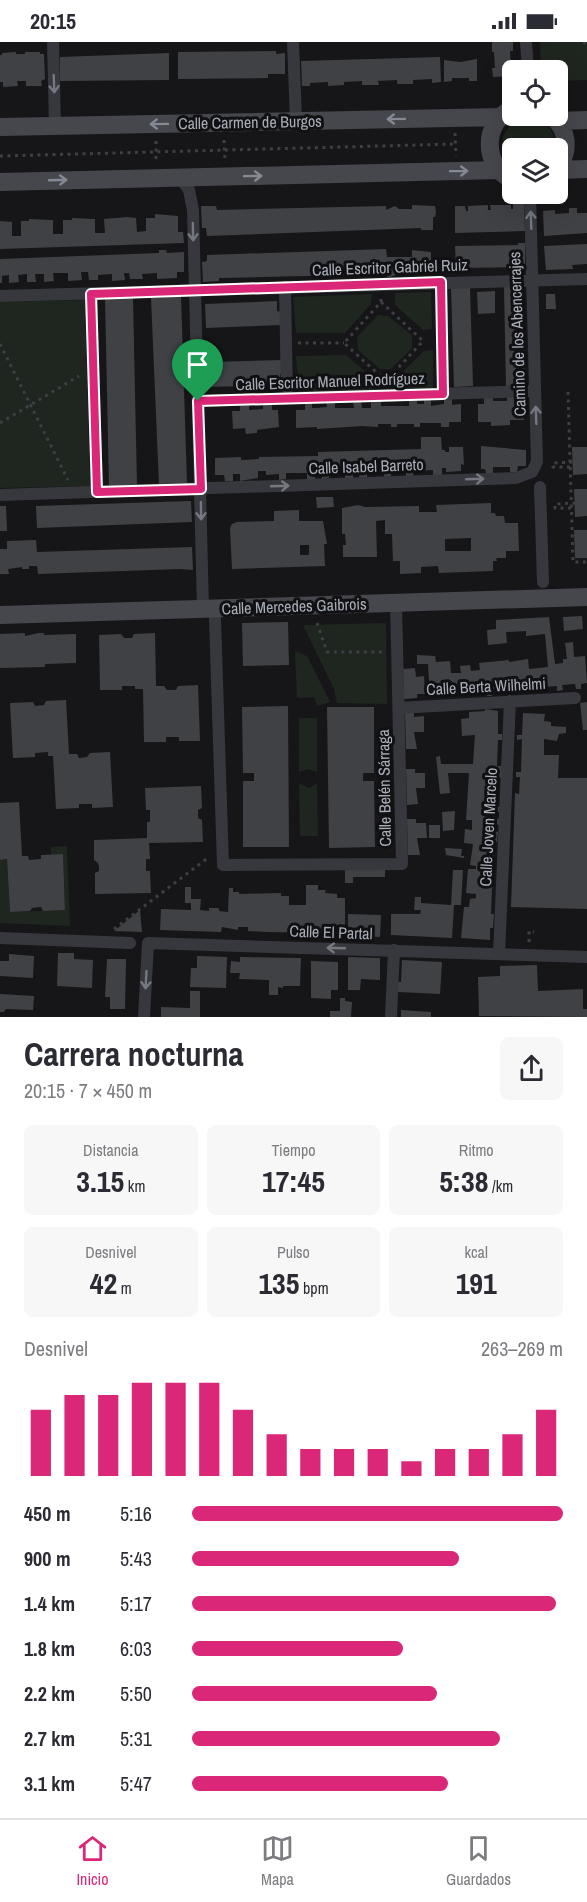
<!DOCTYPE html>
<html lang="es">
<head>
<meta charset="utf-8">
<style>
  :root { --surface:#fff; --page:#f7f7f7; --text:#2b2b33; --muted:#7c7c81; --line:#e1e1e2; --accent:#db2777 }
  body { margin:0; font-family:"Archivo Narrow",sans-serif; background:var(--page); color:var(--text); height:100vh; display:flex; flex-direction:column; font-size:22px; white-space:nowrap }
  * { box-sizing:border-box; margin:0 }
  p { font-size:20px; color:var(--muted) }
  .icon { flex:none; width:33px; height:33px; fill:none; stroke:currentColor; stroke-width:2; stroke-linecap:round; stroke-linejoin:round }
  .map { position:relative; height:975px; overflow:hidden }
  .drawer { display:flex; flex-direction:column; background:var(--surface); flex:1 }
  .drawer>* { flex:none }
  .fabs { position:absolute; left:502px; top:18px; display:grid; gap:12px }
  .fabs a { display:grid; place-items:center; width:66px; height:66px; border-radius:9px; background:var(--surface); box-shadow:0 6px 24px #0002; font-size:30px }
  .pin { position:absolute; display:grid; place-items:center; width:51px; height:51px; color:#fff; margin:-62px -26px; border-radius:50% 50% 50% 0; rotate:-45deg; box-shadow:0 0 6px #0007 }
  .pin .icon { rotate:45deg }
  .round { display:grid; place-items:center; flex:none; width:63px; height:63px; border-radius:9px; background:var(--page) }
  .head { display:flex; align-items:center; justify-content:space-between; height:102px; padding:0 24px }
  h1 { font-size:33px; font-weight:700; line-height:45px }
  .figures { display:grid; grid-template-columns:repeat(3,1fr); gap:9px; height:102px; padding:6px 24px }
  .figures div { display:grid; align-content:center; border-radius:9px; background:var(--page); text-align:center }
  .figures b { font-size:30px; font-weight:700 }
  .figures small { font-size:16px; font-weight:400 }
  .figures p { font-size:16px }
  .chart { height:168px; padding:12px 24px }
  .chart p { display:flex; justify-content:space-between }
  .chart svg { width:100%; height:108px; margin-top:6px; stroke:var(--accent); stroke-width:6 }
  ul { padding:0 24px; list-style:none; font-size:20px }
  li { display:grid; grid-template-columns:96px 72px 1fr; align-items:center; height:45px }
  li i { height:15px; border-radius:8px; background:var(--accent) }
  .status { display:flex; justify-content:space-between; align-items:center; height:42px; padding:0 30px; background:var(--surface); direction:ltr }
  .status svg { height:16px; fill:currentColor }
  .tabs { display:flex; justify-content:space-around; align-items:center; height:84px; border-top:2px solid var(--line); background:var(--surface); font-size:16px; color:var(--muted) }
  .tabs a { display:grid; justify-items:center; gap:3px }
  .tabs .selected { color:var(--accent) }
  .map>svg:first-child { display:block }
  .green { fill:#1e261f }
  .building { fill:#404145; fill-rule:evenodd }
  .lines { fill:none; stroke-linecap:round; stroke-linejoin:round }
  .path { stroke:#3d3f44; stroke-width:3; stroke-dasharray:3 4.5; stroke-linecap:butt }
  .street { stroke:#37383d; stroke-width:12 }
  .secondary { stroke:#45474d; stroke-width:18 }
  .path-bridge { stroke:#3d3f44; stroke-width:3; stroke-dasharray:3 4.5; stroke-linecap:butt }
  .oneway { stroke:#757881 }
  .oneway2 { stroke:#858993 }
  .route-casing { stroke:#fff; stroke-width:12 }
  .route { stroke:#db2777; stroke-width:8 }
  .labels { text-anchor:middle; stroke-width:6; stroke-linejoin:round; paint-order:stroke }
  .street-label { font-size:16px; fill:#a8adb8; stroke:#111113 }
</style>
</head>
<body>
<div class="status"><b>20:15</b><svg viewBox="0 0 49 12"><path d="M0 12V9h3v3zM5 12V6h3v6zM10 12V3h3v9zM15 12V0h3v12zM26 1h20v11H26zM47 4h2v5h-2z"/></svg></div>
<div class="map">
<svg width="587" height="975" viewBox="0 0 587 975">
  <rect width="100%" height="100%" fill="#161618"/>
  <path class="green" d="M540,0h47v38l-29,1v-11h-17z
    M526,75c19,1 30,13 29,31h-42v17c-20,-16 -10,-42 13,-48z
    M431,250l1,37 -9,1 -28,-25v-12z
    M372,252l-1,10 -26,29h-49l-3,-36z
    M85,258l5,186 -90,2v-186z
    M378,273l10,1 24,19v13l-21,21h-11l-22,-19 -1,-13z
    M433,308v39l-36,1 -1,-11 28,-28z
    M346,313l29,25 -1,12 -75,1 -3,-37z
    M386,581l1,81 -50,-1 -3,-14 -31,-64z
    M295,609l12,5 23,46 -13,4 -3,-9 -17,1z
    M299,676h18v54l-9,-3 -9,3z
    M299,741l10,5 8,-5 1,53h-18z
    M67,804l3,80 -70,-3v-63l7,-1 3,53 55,-2 -2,-56 -12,1v-8z"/>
  <path class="building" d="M492,0h21v9h-3l1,17h3l-1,8 -20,1 -1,-9h3l-1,-16h-2z
    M276,9v3l9,-1v21h-17v4l-90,1v-27z
    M16,10v2h9v-2h15v2h4l1,25 -4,2 1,5h-16v-5h-9l1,5 -15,1v-5h-3v-27h2v-2z
    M169,11v27l-109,1v-24z
    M440,15l1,25 -9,1v-4l-19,1v4h-16v-4l-19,1 1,4h-17v-4l-18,1v3l-16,1v-4l-18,1v3h-8l-1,-25z
    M477,17v22h-8v-3h-17v3l-8,1v-22l16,2z
    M513,162h11l1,27 -70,2v-27h10l1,5h2v-5l20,-1v5h3l-1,-5h21v4h2z
    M412,163l23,1 1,7 -1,4h-2v13h-12v-2l-214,8 -1,-8h-4l-1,-22h15l1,4 169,-4v4l9,-4 4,3h13z
    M569,166h8v5h10v20l-43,3 -1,-25 12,-1v4l14,-1z
    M155,172l23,2v16h5l1,11 -184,6v-28l12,1v14h9v-15h8v-2l24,1v14h10v-14h9v-2l23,1v14h10l-1,-14 23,-2 9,1 1,14 9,-1v-13h9z
    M518,201h7v24l-69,1 -1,-22 63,-1z
    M587,202v20l-15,1 1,4 -27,1 -2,-24z
    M386,207l1,8h25v-7l19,2v9h4v10l-23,3v-6l-9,1 -5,5 -8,3h-3v-3l-165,4h-3v3l-16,1 -1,-20 5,-1v-6z
    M159,208h7l1,3 17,-1v20h-7v6l-20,1v-6l-15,1 1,5h-13l-1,-6h-5l1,7 -13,1v-7l-14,1v5h-9l-1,-8h-7l1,8 -14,1v-8h-15l1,8 -10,1v-8h-9l1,8h-9v-8l-9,1 1,7 -10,1v-8l-7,1v7h-2v-24l159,-6z
    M504,245h19l2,98 -19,1z
    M451,246h19l3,98 -19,1z
    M495,249v22l-17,1 -1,-22z
    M546,252h9l1,15h-10z
    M181,254l6,188 -28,1 -8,-187z
    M105,256h28l4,188 -28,1z
    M277,259v10l4,1 1,13 -76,3 -1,-24z
    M283,318v14h-3v11l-72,2 -1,-25z
    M515,354v7h8l1,17h-14v5l-19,1v-4h-13v-18h6v-7h9v4h14v-4z
    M444,356h8v7l9,-1v18h-12v5h-8v-4h-21v4h-6v-3h-17v3h-6v-3h-13v3l-16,-1 -45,3v-2l-21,1v-18h9v-7h7v5h5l10,-1 -1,-5h9v6h19l-1,-7h8l1,7h9v-7h10v5h28v-6h8v4h7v-5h7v7l13,-2z
    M272,361v7h6l1,17 -22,3v3l-11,1 -1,-6 -12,1 -1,-18h8v-6h9v5l14,-1v-5z
    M421,395h20l1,13h3v2h4v-5h14l1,18 -3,-1v7l-15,1v-4h-4v7h-9v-5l-20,1v5h-7v-5l-15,1v4l-7,1v-7l-17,1v6h-8v-4h-6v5h-8v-7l-16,1v6l-7,1v-6h-7v6h-8v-6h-21v6l-7,1v-6l-13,1v-4h-8v7l-18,3v-7h-7v7h-8l-1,-6h-9v-17l26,-1v3l18,-1v-2l59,-1v-4l103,-3z
    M481,404l45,4v16h-8l-1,6h-7v-5h-17v6h-7l-1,-4h-4z
    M572,405h15v27l-14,1z
    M574,447h13v27l-12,1z
    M316,455h17l1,10 -17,1z
    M191,459l1,21 -155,6 -1,-22z
    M491,461v10h4l1,3h8l1,7h13l1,28h-13v7h-10l1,3h-4v10l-54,2 -1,-7 -17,1v6l-21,1v-13h-7l-1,-27h-7v-14l-9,1 1,36h-34v-12h3l-1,-11h-3v-26l16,-3 7,2 54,-1v6h18l-1,-7zM471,496v13h-26v-12z
    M0,464h6l1,25h-7z
    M299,468v11h24l4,23h-3l1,22 -93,3 -2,-41 2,-4 5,-2 37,-1v-10zM300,503h9v10h-9z
    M574,488h13v28h-12z
    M36,498l1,12 155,-5 1,23 -13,-1 -142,5 -1,-8h-8v3h-7v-2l-14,2 1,5h-9v-25h7v-8z
    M582,574l1,13 -19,2 -1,-14z
    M549,575l6,47 8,-1v-4h4l-2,-16 8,-1 1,15 11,-1 2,27 -6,1v5h-5l-1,-5 -13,1 1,5 -6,1v-5l-65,5v5h-5v-4l-34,2 -1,-13 -11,1v14l-11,1 -2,-33h-11v-9l18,1 1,6 14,-1 1,12h10l-1,-7 10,-1 1,6 9,-1 -1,-7 30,-3v2l19,-3 1,10 19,-2 -3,-33 -19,2v-5l-20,1 1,11 -19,2 -1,-15 9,-1v-9z
    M288,580l1,43 -46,1 -1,-43z
    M25,591v3l14,-3h5v2l32,-1v29l-31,1v3l-45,1v-34z
    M155,591l1,53h8l3,4h9l2,-4 20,-1 2,56h-21v-4h-13v5h-22l-1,-53h-8v-3h-13v4h-22l-1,-55 22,-1 3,4h8l2,-4z
    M415,626l1,9 8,-1 1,18h-8v4l-13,1 -1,-30z
    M66,658l3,54h8l2,4 8,-1 3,-4 20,-1 3,55 -21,1v-4h-13v4l-23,1 -3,-53h-5v-4l-13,1v4l-22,1 -3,-55 23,-1 2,4 9,-1 2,-4z
    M587,660v28h-4l-3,-27z
    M288,664l1,141h-46v-66h11v-8h-11l-1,-66z
    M327,665h47v66h-11v8h11l1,66 -46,1z
    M485,667l13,2v23h4v6h-4l-1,26h4v12h-4l-1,29h4l-1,5h-3l-1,6 4,1v6l-4,-1v7l3,1 -1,10h-3l-3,72h3l-1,14h-3v12l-29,-2 3,-31h5l1,-8 6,-1v-4l-10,-1 2,-24h8v-3l-6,-1 3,-21 -9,-1 1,-14 7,1v-10h-6l3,-47h-21l2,20 -10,1 -4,-37 4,-1 1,8h32l2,-29 -13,1 -1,-17 8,-1v-6l16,-1z
    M405,671h9v4l10,-1v16h-10l3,17h-11z
    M523,671l22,1 -1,7 7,1v4l15,1v6l-7,1 -2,7 -13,-2v16h15l-1,23h29v131l-76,-2 4,-114 4,1 1,-17h-4v-5h5l1,-33 -5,1v-5h5z
    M406,727h9v4h10v15h-9l2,16 -11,1z
    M201,744l1,22 -4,2v8l4,2 1,22 -54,1 1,16h-4v12h4l1,22 -56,1v-21l4,-2v-4l-1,-4 -4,-3v-20l53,-2v-16h3v-12h-4l-1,-22z
    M19,760l3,54h6l1,4 12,-1v-4l22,-1 2,56 -22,1 -2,-4 -9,1 -2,3 -20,1 -3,-53 -7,1v-57z
    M455,769l-1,19 -11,1 -1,-19z
    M407,777h9v4h10l1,15h-10l3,17h-12z
    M429,783h11v13h-11z
    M445,806l17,1 -1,7h3v2l-18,-3z
    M345,827h40v8h-32v6h-8z
    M453,828h10l-2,35h-7l-2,33 -61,-3v-21h29l1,-4h-7l1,-13h6v6l30,2z
    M306,843h12v5h8l-1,3 12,1v4h8v32h-11l-1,3h-8l-58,-1 -19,-1v-4h-10v3l-16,-3 -1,5 -61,-2 1,-21 30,1v-7h-6v-16h6v12h10l-1,11 9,1v-3h10v3l9,1 1,-24h4v4h6v2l42,-1v3h8v9h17z
    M140,868l2,22 -28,-1z
    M348,872l33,1 -1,22 -32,-2z
    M58,911h16v6l19,1 -1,28 -35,-2z
    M9,912l25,2 -1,22 -33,-2v-15h9z
    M197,914l30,1 -1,31 -36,-1 1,-19h6z
    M240,915l61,1 -1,28h-17v2l-5,-1v8h-9v-15l-30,-1 1,-6h-10l1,-12 9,1z
    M348,915l32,1v22l-19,-1 -1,11h-12z
    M107,917h19l-1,50h-15v-12h-5z
    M402,918l40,2 -2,32 -42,-2v-10h3z
    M311,919l27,1v28h-7v9l-20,-1z
    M537,923l1,26 45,-2v20h4v8l-108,-1 -1,-39 22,-1v-10z
    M190,949h10v26h-39v-10l29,1z
    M0,952l34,2 -1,14 -27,-1 -2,3h-4z
    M340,956h5v3l7,1 -1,15h-21v-6h10z
    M401,968l30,2v5h-30z"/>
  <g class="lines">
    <path class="path" d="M583,0l4,2
      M455,91l1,23
      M224,98l1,20
      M156,99v20
      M0,114l455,-12
      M381,257v3l-37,41 42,38
      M381,260l42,39 -37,40
      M298,301h46
      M0,302l68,136
      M568,350l5,170h14
      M0,381l79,-47
      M317,581l10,29h56
      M114,887l95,-72
      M529,900v-11l5,1"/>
    <path class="street" d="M53,0l2,84
      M293,0l3,79
      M526,0l2,28
      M180,135l9,13 4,20 10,399
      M441,240l2,112
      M285,245l2,111
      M91,251l6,199
      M0,254l587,-17
      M198,359l337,-10
      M540,445l3,95
      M0,453l516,-17 16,-6 5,-10 -7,-268
      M215,577l8,246 179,-1 -6,-261
      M399,666l176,-10
      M0,896l130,5
      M499,912l11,-253
      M144,975l4,-74 439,14
      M391,975l3,-67"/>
    <path class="secondary" d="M513,67c-31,12 -31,58 0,71
      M552,74c16,14 18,34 6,52
      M558,79l29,-1
      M0,85l500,-10
      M558,128l29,-1
      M0,140l499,-12
      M0,573l587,-18"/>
    <path class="path-bridge" d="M570,425h-17v-4l20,-1
      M571,466h-16v-4l20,-1"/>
  </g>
  <defs><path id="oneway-shaft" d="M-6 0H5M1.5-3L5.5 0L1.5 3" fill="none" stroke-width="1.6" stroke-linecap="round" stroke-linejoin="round" transform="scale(1.5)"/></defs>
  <g class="oneway">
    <use href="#oneway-shaft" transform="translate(54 42) rotate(88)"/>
    <use href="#oneway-shaft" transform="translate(531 178) rotate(-92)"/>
    <use href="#oneway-shaft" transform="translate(193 190) rotate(89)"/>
    <use href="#oneway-shaft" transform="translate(536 373) rotate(-92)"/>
    <use href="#oneway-shaft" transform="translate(475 437) rotate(-2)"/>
    <use href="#oneway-shaft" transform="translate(280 444) rotate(-2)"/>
    <use href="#oneway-shaft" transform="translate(201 469) rotate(89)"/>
    <use href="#oneway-shaft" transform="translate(336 906) rotate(-178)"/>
    <use href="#oneway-shaft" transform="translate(146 938) rotate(93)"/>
  </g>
  <g class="oneway2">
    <use href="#oneway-shaft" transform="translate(396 77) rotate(179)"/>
    <use href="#oneway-shaft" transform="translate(159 82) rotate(179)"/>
    <use href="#oneway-shaft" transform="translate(459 129) rotate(-1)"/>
    <use href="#oneway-shaft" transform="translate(253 134) rotate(-1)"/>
    <use href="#oneway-shaft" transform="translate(58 138) rotate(-2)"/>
  </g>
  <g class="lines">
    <defs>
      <path id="route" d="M441,240l2,112 -245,7 3,88 -104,3 -6,-198z"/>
    </defs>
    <use href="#route" class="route-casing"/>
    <use href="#route" class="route"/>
  </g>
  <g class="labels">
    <g class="street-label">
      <text transform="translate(250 80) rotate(-1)" y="6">Calle Carmen de Burgos</text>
      <text transform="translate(390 225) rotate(-2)" y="6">Calle Escritor Gabriel Ruiz</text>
      <text transform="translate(517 292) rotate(-92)" y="6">Camino de los Abencerrajes</text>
      <text transform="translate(330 339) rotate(-2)" y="6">Calle Escritor Manuel Rodríguez</text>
      <text transform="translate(366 424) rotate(-2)" y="6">Calle Isabel Barreto</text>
      <text transform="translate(294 564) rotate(-2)" y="6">Calle Mercedes Gaibrois</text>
      <text transform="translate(486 644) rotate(-3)" y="6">Calle Berta Wilhelmi</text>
      <text transform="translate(384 746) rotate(-91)" y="6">Calle Belén Sárraga</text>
      <text transform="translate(488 785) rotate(-87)" y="6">Calle Joven Marcelo</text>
      <text transform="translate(331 890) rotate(2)" y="6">Calle El Partal</text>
    </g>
  </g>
</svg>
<div class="fabs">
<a><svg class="icon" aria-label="locate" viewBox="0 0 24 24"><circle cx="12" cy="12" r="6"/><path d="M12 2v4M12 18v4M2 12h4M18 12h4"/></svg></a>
<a><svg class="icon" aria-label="layers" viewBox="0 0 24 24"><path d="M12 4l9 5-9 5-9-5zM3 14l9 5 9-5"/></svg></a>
</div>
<div class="pin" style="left:198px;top:359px;background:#1e9e55"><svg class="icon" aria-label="arrive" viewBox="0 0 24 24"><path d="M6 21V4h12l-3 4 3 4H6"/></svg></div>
</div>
<section class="drawer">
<div class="head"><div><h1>Carrera nocturna</h1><p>20:15 · 7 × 450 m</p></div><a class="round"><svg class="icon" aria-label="share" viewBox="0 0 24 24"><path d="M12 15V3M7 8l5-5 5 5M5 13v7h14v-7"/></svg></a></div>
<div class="figures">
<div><p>Distancia</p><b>3.15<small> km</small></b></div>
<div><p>Tiempo</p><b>17:45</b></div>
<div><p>Ritmo</p><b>5:38<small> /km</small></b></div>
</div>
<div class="figures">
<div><p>Desnivel</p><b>42<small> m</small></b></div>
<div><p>Pulso</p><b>135<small> bpm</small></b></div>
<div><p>kcal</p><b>191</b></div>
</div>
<div class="chart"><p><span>Desnivel</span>263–269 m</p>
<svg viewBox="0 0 160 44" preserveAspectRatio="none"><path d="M5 44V17M15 44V11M25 44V11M35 44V6M45 44V6M55 44V6M65 44V17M75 44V27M85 44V33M95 44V33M105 44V33M115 44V38M125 44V33M135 44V33M145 44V27M155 44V17"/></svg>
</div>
<ul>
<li><b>450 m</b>5:16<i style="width:100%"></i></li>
<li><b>900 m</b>5:43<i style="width:72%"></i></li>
<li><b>1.4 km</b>5:17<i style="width:98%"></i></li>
<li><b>1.8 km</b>6:03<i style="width:57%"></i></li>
<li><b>2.2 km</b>5:50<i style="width:66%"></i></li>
<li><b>2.7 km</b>5:31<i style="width:83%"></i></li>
<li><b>3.1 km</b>5:47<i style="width:69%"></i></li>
</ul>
</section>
<nav class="tabs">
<a class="selected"><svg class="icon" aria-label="home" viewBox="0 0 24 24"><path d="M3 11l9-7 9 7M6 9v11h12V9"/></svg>Inicio</a>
<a><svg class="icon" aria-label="map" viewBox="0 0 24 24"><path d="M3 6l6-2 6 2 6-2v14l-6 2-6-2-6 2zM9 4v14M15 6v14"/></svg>Mapa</a>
<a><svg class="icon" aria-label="saved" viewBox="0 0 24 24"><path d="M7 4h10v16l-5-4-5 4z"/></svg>Guardados</a>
</nav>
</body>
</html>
